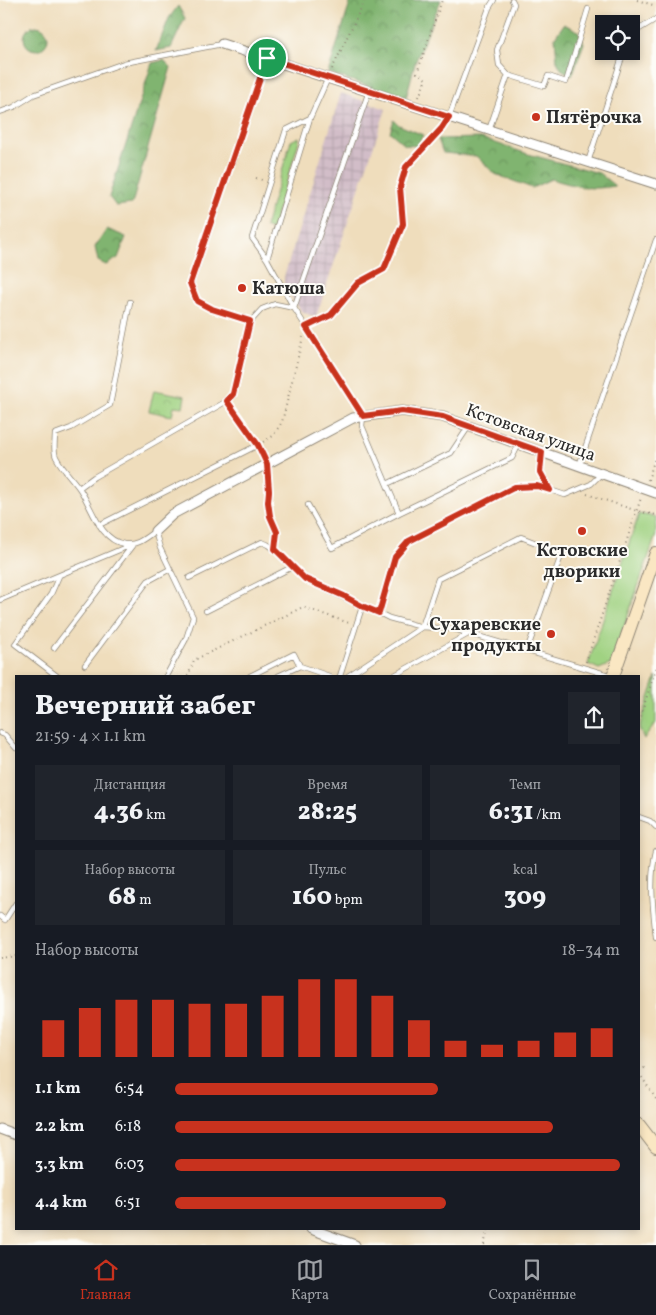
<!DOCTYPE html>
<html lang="ru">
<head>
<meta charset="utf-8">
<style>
  :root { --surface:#171b24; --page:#20242c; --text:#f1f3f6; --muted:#9ea1a6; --line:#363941; --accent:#c8321e }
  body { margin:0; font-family:Vollkorn,serif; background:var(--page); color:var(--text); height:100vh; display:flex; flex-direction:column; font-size:19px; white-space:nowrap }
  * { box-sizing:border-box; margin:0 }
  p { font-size:16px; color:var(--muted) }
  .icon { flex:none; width:28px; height:28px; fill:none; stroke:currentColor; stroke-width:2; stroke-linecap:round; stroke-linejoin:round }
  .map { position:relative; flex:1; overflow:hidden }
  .drawer { position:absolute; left:15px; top:675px; width:625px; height:555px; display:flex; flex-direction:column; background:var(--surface); border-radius:0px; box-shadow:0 2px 8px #0003 }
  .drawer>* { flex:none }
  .controls { position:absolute; left:595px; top:15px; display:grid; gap:10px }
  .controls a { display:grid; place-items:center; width:45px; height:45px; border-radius:0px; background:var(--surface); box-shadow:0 2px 8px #0003; font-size:25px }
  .pin { position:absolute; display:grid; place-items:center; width:42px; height:42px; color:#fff; margin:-21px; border:2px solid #fff; border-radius:50%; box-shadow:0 1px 5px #0007 }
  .round { display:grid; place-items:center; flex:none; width:52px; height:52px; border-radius:0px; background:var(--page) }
  .headline { display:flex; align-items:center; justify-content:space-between; height:85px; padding:0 20px }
  h1 { font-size:28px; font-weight:800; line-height:38px }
  .figures { display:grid; grid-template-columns:repeat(3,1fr); gap:8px; height:85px; padding:5px 20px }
  .figures div { display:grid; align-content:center; border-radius:0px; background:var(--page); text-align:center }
  .figures b { font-size:25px; font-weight:800 }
  .figures small { font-size:14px; font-weight:400 }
  .figures p { font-size:14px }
  .chart { height:140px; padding:10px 20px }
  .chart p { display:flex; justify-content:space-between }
  .chart svg { width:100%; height:90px; margin-top:5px; stroke:var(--accent); stroke-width:6 }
  ul { padding:0 20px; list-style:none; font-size:16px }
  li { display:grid; grid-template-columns:80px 60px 1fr; align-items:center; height:38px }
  li i { height:12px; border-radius:6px; background:var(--accent) }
  .dock { display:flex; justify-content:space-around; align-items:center; height:70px; border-top:1px solid var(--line); background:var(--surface); font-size:14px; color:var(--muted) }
  .dock a { display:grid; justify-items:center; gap:2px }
  .dock .selected { color:var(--accent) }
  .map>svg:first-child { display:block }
  .industrial { fill:url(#industrial-grid) }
  .green { fill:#a0d282; stroke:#667e56 }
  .forest { fill:url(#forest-crowns); stroke:#56704e }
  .park { fill:url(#park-crowns); stroke:#667e56 }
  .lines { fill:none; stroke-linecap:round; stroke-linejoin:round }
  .lane-casing { stroke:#8d8474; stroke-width:6 }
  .street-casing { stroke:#8d8474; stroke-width:11 }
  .secondary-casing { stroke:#8d8474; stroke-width:14 }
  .path { stroke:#8d8474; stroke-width:2; stroke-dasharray:1 4; stroke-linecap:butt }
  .lane { stroke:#fff; stroke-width:4.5 }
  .street { stroke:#fff; stroke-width:9 }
  .secondary { stroke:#fae7c3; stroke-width:12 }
  .route-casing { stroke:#fff; stroke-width:10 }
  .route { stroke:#c8321e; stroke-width:6 }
  .poi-dot { fill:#c8321e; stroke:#fdfcf7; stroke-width:2 }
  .labels { text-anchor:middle; stroke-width:4; stroke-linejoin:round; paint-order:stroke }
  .poi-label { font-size:18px; font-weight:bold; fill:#2b2b2b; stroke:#fdfcf7; text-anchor:start }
  .street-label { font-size:18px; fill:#2b2b2b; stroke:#fdfcf7 }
</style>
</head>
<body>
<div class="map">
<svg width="656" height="1245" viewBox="0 0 656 1245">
  <defs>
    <pattern id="industrial-grid" width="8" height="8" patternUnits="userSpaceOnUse" patternTransform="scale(1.25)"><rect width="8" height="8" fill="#d2bdc8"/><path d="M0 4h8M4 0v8" fill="none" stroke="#b4a3ac"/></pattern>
    <pattern id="forest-crowns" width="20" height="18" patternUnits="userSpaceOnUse" patternTransform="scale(1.25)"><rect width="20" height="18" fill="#80b470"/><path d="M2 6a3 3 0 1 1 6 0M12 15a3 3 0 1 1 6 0" fill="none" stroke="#69935c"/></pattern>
    <pattern id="park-crowns" width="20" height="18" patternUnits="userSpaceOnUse" patternTransform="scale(1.25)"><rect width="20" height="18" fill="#a0d282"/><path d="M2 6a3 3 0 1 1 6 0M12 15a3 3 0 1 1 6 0" fill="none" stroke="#8ab470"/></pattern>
  </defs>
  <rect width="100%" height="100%" fill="#fdfcf7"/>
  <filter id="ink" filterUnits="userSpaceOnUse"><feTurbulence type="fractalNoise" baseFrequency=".02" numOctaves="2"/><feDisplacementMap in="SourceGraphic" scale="10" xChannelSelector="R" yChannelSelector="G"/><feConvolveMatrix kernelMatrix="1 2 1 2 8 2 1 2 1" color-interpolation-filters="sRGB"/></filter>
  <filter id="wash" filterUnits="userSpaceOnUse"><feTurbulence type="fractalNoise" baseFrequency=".0096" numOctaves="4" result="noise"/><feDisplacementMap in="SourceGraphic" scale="20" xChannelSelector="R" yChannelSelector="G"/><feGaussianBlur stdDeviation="1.12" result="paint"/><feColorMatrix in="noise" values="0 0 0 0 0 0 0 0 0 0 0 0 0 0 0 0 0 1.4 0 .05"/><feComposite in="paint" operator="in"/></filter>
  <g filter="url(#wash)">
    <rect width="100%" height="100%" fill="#efddbc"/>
    <path class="industrial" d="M341,93l45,16 -70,208 -14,-5 -18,-26v-9z"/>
    <path class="green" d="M299,137v4l-27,89 -7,-3 26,-86z
      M639,514l17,3v18l-45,129 -12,5 -11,-5z
      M656,677v46l-12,16 -5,-11z"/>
    <path class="forest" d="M351,0h90l-26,63 -9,35 -78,-25z
      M178,6l7,12 -14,30 -15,3 13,-33z
      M564,24l14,7 6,12 -12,33 -11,-7 -4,-8 -2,-24z
      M24 38a12 12 0 1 1 24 0a12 12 0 1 1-24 0Z
      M164,60l7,7 -39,137 -16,2 -7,-9 43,-134z
      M394,120l5,5 24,10 -6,11 -12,-1 -15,-13z
      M481,138l47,16 71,19 16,13c-27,5 -38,0 -64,-7l-19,9 -37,-14 -19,-18 -33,-3 -5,-14z
      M107,229l19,8 -8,21 -12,7 -8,-4 -3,-14z"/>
    <path class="park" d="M154,390l31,6 -2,11 -9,-1 -2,10 -23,-5z"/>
  </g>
  <g filter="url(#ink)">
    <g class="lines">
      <defs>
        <path id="lane" d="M631,34l25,-15
          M508,75l-9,-10 -2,-15 17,-46 -2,-4
          M369,91l-75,217 69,108 -1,10 37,87 113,-55 7,-14
          M0,112l14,-5 19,-12 91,-32 98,-19
          M449,117l40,-109 5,-8
          M489,130l19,-55 36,11 4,-10 18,6 22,-73
          M588,162l36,-111
          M267,259l-15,-21 34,-108 24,-12
          M130,302l-20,103 -39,23 -16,6c0,7 -2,17 1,23 6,12 16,21 23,31 13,18 20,52 45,56 13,2 21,-6 31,-13l5,17 33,69 -7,22 -20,37
          M294,308l-27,-49 43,-141 18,-40
          M251,321l-39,-12 -15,-8 -6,-18 76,-225
          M542,453l-2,19 10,18 15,5 26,-11 10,-10
          M579,466l77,-226
          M387,484l64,-31 18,-27
          M79,488l15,-11 133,-76 6,-7 18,-73 11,-12 13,-5 19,4
          M550,490l-13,-4 -22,1 -106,54 -14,16 -16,56 10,5 33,9 32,2 158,47
          M308,505l24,43 67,-35
          M99,525l159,-80
          M189,578l73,-36c13,4 19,15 29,24 19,20 48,27 71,41
          M0,600l131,-55
          M206,611l86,-44
          M54,648l78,-102
          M85,665l63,-84 22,-12
          M57,676l-42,-32 36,-50 8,-18
          M250,676l44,-22 6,12
          M278,676l22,-10 29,10
          M340,676l22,-69 17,6
          M348,676l74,-49 16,-48 83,-42 41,16 -35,97
          M393,676l77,-43
          M0,733l5,2 11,13
          M639,817l11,4 6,6
          M656,851c-7,27 -3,58 0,86
          M0,916l5,4 11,-17"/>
        <path id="street" d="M222,44l434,140
          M155,531l18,-17 180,-96 49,-7 41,6 213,76
          M0,1129l16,6
          M311,1229l44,16"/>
        <path id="secondary" d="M613,676l43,-123
          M639,1125l17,22"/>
      </defs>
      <use href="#lane" class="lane-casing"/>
      <use href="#street" class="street-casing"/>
      <use href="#secondary" class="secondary-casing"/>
      <path class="path" d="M637,0l19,6
        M332,69l33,-69
        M419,97l7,-18 -9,-6 25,-73
        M256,178l6,2
        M312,324l19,-9 27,-32 25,-14 20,-44 -3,-38 6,-20 38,-42
        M230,406l24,33
        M263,442l10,-6 9,-14 21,-85
        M268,473l1,18 -1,11 2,14 7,16 -1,10
        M648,480l8,-25
        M587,494l50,17 19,4
        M586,662l55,-164
        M188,676l6,-16 109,-53 46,16
        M639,721l17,-53
        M0,958l16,-2
        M639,1070l8,-3
        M639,1073l17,26
        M484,1245l4,-16"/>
      <use href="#lane" class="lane"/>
      <use href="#street" class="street"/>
      <use href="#secondary" class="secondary"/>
    </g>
  </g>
  <g class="lines" filter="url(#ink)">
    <defs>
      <path id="route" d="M267,58l182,59 -7,11 -36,39 -6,20 3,37 -19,45 -26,14 -27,32 -25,12 57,89 39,-5 41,6 99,35 -2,20 10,18 -13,-4 -22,1 -106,54 -14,16 -16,56 -17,-7 -18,-10 -39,-17 -30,-30 2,-17 -7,-16 -2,-14 1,-11 -2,-27 -9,-19 -31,-44 6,-7 17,-73 -38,-12 -15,-8 -7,-18z"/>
    </defs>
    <use href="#route" class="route-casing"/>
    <use href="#route" class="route"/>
  </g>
  <g class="poi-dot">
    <circle cx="536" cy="117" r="5"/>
    <circle cx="242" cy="288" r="5"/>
    <circle cx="582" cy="531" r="5"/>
    <circle cx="551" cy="634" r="5"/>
  </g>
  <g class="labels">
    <g class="poi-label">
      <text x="546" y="123">Пятёрочка</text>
      <text x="252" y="294">Катюша</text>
      <text x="582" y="556" text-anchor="middle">Кстовские<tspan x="582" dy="21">дворики</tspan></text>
      <text x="541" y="630" text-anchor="end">Сухаревские<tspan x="541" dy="21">продукты</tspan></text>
    </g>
    <g class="street-label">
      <text transform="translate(531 432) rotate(20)" y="6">Кстовская улица</text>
    </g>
  </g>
</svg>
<div class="controls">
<a><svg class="icon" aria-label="locate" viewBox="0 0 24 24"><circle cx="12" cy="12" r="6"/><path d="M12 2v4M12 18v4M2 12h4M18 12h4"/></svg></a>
</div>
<div class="pin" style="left:267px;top:58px;background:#1e9e55"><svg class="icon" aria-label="arrive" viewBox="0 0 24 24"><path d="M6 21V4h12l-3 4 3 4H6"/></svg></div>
<section class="drawer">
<div class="headline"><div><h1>Вечерний забег</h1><p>21:59 · 4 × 1.1 km</p></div><a class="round"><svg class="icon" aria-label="share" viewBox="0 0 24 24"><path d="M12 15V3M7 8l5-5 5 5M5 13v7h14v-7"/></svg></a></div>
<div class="figures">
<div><p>Дистанция</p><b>4.36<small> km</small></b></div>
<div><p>Время</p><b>28:25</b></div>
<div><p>Темп</p><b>6:31<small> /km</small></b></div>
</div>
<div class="figures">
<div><p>Набор высоты</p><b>68<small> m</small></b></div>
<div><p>Пульс</p><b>160<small> bpm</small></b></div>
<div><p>kcal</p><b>309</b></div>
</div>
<div class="chart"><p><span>Набор высоты</span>18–34 m</p>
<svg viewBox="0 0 160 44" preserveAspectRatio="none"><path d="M5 44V26M15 44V20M25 44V16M35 44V16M45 44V18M55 44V18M65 44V14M75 44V6M85 44V6M95 44V14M105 44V26M115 44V36M125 44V38M135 44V36M145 44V32M155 44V30"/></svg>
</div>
<ul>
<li><b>1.1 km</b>6:54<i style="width:59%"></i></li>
<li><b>2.2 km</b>6:18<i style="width:85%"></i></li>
<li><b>3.3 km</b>6:03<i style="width:100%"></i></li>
<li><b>4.4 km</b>6:51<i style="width:61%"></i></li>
</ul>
</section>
</div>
<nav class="dock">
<a class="selected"><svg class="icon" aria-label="home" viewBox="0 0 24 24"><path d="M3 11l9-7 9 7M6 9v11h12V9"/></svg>Главная</a>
<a><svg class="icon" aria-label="map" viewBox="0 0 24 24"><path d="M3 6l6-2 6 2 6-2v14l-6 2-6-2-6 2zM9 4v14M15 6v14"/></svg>Карта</a>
<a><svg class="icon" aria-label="saved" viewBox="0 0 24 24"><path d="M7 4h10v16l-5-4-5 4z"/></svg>Сохранённые</a>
</nav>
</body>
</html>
